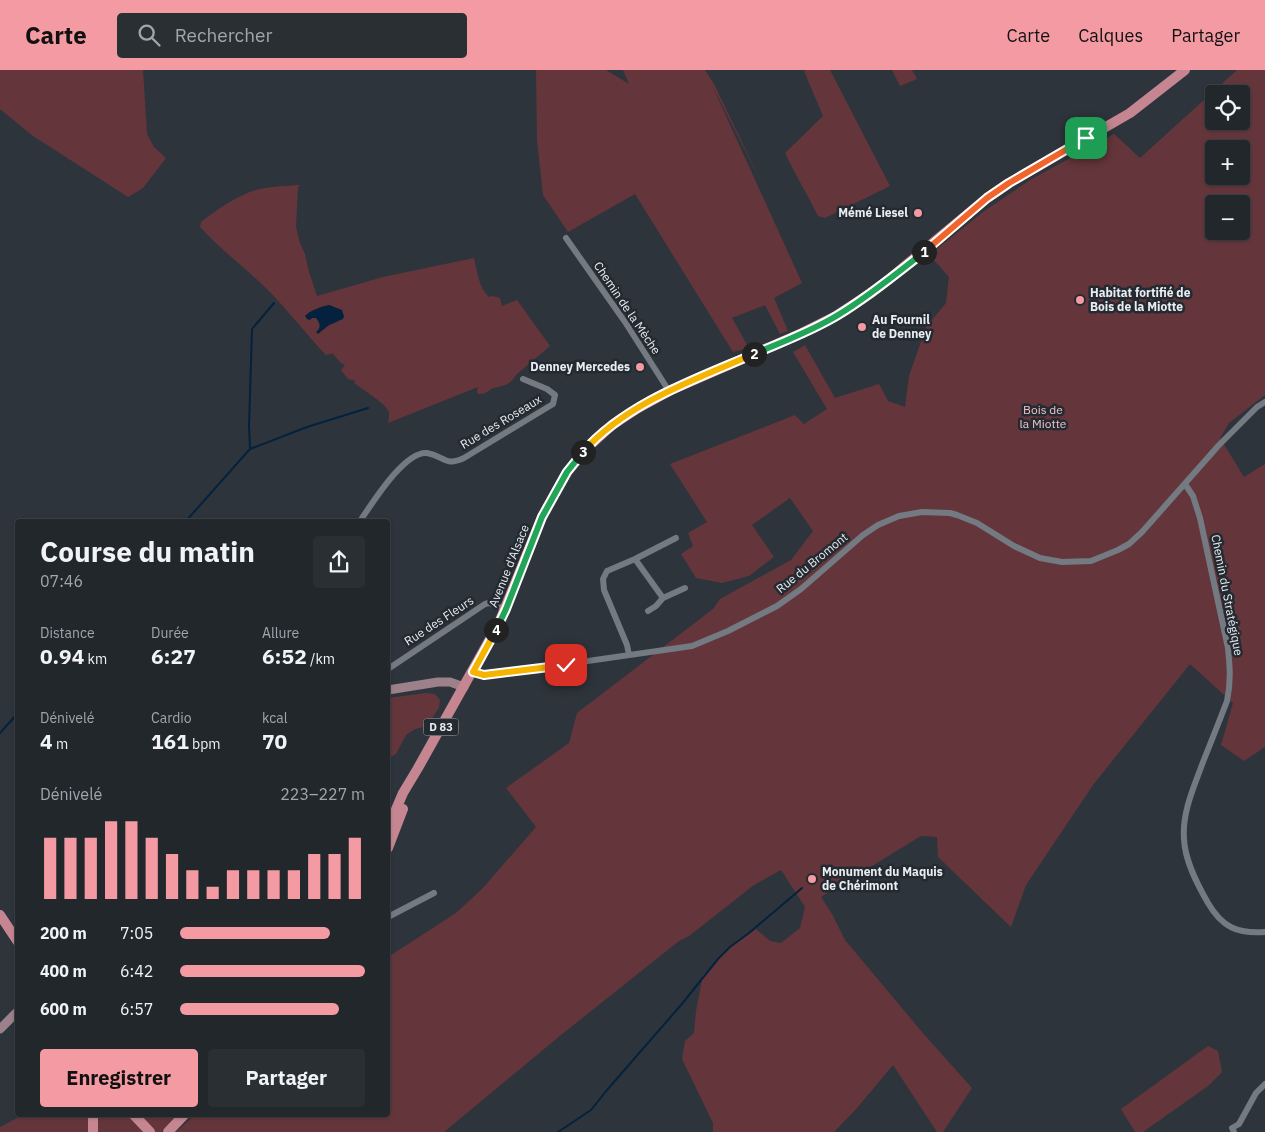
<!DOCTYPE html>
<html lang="fr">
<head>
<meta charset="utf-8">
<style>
  :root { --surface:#22272c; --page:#2a2f34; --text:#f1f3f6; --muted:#a2a5a9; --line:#3f4448; --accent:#f49aa3 }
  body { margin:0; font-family:"IBM Plex Sans",sans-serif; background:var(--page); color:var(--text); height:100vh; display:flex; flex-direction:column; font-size:19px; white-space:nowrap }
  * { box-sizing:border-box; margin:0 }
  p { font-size:16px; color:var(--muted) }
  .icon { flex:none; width:28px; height:28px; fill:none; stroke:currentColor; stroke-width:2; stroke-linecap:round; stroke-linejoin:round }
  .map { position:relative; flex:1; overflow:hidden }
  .sheet { position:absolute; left:15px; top:449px; width:375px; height:598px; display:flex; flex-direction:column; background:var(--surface); border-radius:5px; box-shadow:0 1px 4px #0004,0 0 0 1px var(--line) }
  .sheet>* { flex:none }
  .fabs { position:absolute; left:1205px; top:15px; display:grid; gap:10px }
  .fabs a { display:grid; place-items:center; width:45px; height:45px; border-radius:5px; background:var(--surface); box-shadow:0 1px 4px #0004,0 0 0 1px var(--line); font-size:25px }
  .pin { position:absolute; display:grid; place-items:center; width:42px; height:42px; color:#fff; margin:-21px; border-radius:10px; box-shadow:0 2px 8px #0006 }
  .km { position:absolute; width:25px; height:25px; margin:-12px; border-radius:50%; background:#222; color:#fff; font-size:14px; line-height:25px; text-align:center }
  .round { display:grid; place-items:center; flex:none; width:52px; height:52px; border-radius:5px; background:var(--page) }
  .headline { display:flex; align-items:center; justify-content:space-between; height:85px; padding:0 25px }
  h1 { font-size:28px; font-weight:800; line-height:38px }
  .metrics { display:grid; grid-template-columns:repeat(3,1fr); gap:8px; height:85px; padding:5px 25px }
  .metrics div { display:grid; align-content:center }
  .metrics b { font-size:21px; font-weight:800 }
  .metrics small { font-size:14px; font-weight:400 }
  .metrics p { font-size:14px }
  .chart { height:140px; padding:10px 25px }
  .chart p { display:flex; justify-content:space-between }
  .chart svg { width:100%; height:90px; margin-top:5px; stroke:var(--accent); stroke-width:6 }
  .button { display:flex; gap:10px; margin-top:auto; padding:10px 25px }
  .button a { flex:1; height:58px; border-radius:5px; background:var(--accent); color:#111; font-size:20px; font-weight:800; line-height:58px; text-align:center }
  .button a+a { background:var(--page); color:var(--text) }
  ul { padding:0 25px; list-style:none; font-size:16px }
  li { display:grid; grid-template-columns:80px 60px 1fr; align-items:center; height:38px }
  li i { height:12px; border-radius:6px; background:var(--accent) }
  header { display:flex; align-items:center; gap:30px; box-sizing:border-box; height:70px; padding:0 25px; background:var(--accent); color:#111 }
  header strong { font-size:24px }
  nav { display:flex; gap:28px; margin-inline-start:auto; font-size:18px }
  .search { width:350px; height:45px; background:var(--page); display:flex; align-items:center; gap:12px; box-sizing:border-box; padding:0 18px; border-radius:5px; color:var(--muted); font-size:19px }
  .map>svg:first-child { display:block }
  .green { fill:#64363b; fill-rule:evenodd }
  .water { fill:#04223d }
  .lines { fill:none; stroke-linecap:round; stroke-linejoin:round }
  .stream { stroke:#04223d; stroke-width:2 }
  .street { stroke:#737a82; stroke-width:6 }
  .secondary { stroke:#9c808a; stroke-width:9 }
  .primary { stroke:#c68691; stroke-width:10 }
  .split-1-casing { stroke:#fff; stroke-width:10 }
  .split-2-casing { stroke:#fff; stroke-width:10 }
  .split-3-casing { stroke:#fff; stroke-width:10 }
  .split-4-casing { stroke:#fff; stroke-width:10 }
  .split-5-casing { stroke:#fff; stroke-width:10 }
  .split-1 { stroke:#f0652b; stroke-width:6 }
  .split-2 { stroke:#22a559; stroke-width:6 }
  .split-3 { stroke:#f5b400; stroke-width:6 }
  .split-4 { stroke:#22a559; stroke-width:6 }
  .split-5 { stroke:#f5b400; stroke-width:6 }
  .poi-dot { fill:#f49aa3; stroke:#242a31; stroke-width:2 }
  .labels { text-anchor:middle; stroke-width:5; stroke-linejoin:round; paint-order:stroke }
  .shield { fill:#242a31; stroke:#aeb2b7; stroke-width:1 }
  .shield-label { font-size:11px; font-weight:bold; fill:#e9edf1 }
  .poi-label { font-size:12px; font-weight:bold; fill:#e9edf1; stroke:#242a31; text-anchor:start }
  .street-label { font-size:12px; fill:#e9edf1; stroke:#242a31 }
  .park-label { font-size:12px; fill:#f3c3c7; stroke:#242a31 }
</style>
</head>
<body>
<header>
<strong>Carte</strong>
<div class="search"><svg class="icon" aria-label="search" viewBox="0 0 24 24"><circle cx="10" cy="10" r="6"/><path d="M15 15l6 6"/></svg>Rechercher</div>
<nav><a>Carte</a><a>Calques</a><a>Partager</a></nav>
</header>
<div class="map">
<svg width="1265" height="1062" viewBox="0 0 1265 1062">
  <rect width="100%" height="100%" fill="#2e343b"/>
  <path class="green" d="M0,0h143l4,64 7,13 12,11 -23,30 -15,9 -95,-61 -33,-27z
    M536,0h70l23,14 -6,-14h82l9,14 48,100 -51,-101 91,200 -28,15 14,33 -8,3 -15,-29 -33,13 17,30 -16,4 -98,-158 -67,38 -25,-37 -6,-55z
    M806,0h24l60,116 -65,32 -7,-2c-11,-22 -23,-42 -33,-63l38,-37 -19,-45z
    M892,0h20l5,9 -17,7z
    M1237,0h28v325l-36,28 -9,15 24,39 21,-13v283l-21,14 -23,-16 12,-42 -43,-39 -97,121 -67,100 -15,42 -73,-70 -1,-20 -16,-1 -100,61 11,17 13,26 77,92 50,56 -29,44h-6l-44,-67 -36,43 -23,24h-121v-9l-31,-64 3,-18 9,-8 2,-22 7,-36 24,-26 29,-20 14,12 11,2 19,-15 5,-21 -24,-37 -27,15 -65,51 -10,5 -118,94 -117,97h-268l20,-18h192v-157l68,-44 26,-24 54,-62 -30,-39 63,-45 8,-30 136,-104 7,-10 71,-39 22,-29 -23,-33 -38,27 22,32 -25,19 -27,7 -26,-5 -15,-24 12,-8 -5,-13 19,-11 -37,-58 125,-49 9,9 23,-15 -34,-57 12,-7 30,53 44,-14 9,17 17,6 4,-31 17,-49 20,-24 3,-26 -16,-18 -1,-6 51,-41 47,-32 84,-46 26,24zM1214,24h27v27h-27zM1214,79h27v27h-27zM1214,134h27v27h-27z
    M300,115l-2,2 -2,40 4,16 5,11 4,18 8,24 66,-19 91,-19c3,13 5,30 15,39l3,-1 8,2 2,8 15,-6 33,46 -34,29c-6,10 -11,10 -22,13 -7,2 -5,6 -16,6l-1,-3 1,-4 -90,36c1,-5 2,-9 0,-13 -5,-8 -26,-21 -34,-27l2,-2 -8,-2 -7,-9 4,-5 -5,-3 -8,-9 -1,1 -5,1c-21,-22 -39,-46 -61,-68 -21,-20 -45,-38 -65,-60l1,-5c15,-12 37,-27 55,-32 15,-4 29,-4 44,-5zM323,236l14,16 -8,3 -11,8c2,-6 3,-9 -2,-15h-4l-4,-5 8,-3z
    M426,623l9,1 5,6 -1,8 -12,18 -12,3 -9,6 -10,19 -8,5v-61z
    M1208,976l10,5 4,21 -14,14 -65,46h-8l-14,-23z
    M25,1044h164l-28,18h-161v-5z"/>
  <path class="water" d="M329,235l13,5 2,6 -1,3 -14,6 -11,9 -2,-2c6,-5 4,-9 0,-14h-4l-2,2 -3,-1 -2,-3c4,-5 18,-10 24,-11z"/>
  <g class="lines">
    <path class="stream" d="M250,378l-1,-22 3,-97 22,-26
      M186,451l64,-72 57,-22 61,-19
      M0,663l18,-20
      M558,1062l33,-22 16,-20 74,-85 37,-46 12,-12 19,-14 53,-45"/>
    <path class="street" d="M566,168l59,84 44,69
      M1185,414l8,12 7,22 28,130c2,20 3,34 -1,53 -8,21 -16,41 -24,61 -9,25 -21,50 -19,77 1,22 13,45 24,64 14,24 29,31 57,29
      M360,451c12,-17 44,-70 67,-68 18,3 17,14 37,5l89,-54 2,-9 -8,-6 -24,-10
      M635,489l28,39 22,-10
      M648,541l8,-5 7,-8
      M629,585l-2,-10 -23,-55 -1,-11 4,-8 28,-12 41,-21
      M388,599l97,-65 4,-1 17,6
      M473,602l10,3 15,-1 194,-28 36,-15 49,-25 24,-17 62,-54 15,-10 21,-9 23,-4 28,1 7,2 20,8 37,23 26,12 22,4 29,-1 27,-11 11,-6 13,-12 77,-87 38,-38 8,-5
      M388,847l46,-24
      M1234,1062l-2,-4 7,-4 17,-31 9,-9"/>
    <path class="secondary" d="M388,620l50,-8h12l14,5
      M0,959l18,-18"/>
    <path class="primary" d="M388,758l15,-35 15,-25 81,-145 43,-106 25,-45 22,-26 23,-21 26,-17 31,-17 133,-58 34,-17 35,-23 17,-13 99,-82 22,-15 121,-70 55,-43
      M388,778l15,-39
      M0,845l18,27
      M93,1044v18
      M133,1044l17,18
      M168,1062l17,-18"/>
  </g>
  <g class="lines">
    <defs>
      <path id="split-1" d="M924,182l63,-54 22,-15 77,-45"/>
      <path id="split-2" d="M754,284c28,-12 58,-23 84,-39 30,-18 58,-41 86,-63"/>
      <path id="split-3" d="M583,382c43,-49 113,-73 171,-98"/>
      <path id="split-4" d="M496,560l10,-21 36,-92 25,-45 16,-20"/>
      <path id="split-5" d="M496,560l-23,42 11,3 82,-10"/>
    </defs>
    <use href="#split-1" class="split-1-casing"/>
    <use href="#split-2" class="split-2-casing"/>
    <use href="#split-3" class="split-3-casing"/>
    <use href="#split-4" class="split-4-casing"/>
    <use href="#split-5" class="split-5-casing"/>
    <use href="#split-1" class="split-1"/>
    <use href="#split-2" class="split-2"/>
    <use href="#split-3" class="split-3"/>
    <use href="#split-4" class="split-4"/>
    <use href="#split-5" class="split-5"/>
  </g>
  <g class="poi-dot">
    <circle cx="918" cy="143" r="5"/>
    <circle cx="1080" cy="230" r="5"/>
    <circle cx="862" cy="257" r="5"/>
    <circle cx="640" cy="297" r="5"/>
    <circle cx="812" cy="809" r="5"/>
  </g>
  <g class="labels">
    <rect class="shield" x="423.5" y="648.5" width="35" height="17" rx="4"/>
    <g class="shield-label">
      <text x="441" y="661">D 83</text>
    </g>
    <g class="poi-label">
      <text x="908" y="147" text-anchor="end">Mémé Liesel</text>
      <text x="1090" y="227">Habitat fortifié de<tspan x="1090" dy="14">Bois de la Miotte</tspan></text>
      <text x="872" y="254">Au Fournil<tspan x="872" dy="14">de Denney</tspan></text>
      <text x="630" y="301" text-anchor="end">Denney Mercedes</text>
      <text x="822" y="806">Monument du Maquis<tspan x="822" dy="14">de Chérimont</tspan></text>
    </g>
    <g class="street-label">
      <text transform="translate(627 238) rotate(56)" y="4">Chemin de la Mèche</text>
      <text transform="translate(501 352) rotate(-31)" y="4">Rue des Roseaux</text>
      <text transform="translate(812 493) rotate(-39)" y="4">Rue du Bromont</text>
      <text transform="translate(509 496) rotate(-68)" y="4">Avenue d'Alsace</text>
      <text transform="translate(1227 525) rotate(79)" y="4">Chemin du Stratégique</text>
      <text transform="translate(439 551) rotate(-33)" y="4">Rue des Fleurs</text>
    </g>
    <g class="park-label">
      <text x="1043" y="344">Bois de<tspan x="1043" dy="14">la Miotte</tspan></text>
    </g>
  </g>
</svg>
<div class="fabs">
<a><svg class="icon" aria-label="locate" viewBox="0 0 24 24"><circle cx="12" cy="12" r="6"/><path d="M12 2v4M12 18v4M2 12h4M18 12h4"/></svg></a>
<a>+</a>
<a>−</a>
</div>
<div class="pin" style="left:1086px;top:68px;background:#1e9e55"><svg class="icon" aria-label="arrive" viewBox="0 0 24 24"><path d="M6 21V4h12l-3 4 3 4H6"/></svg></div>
<div class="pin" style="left:566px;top:595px;background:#d93025"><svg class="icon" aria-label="check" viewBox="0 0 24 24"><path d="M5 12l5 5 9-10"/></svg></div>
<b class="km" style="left:924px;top:182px">1</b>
<b class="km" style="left:754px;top:284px">2</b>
<b class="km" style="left:583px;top:382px">3</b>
<b class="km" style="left:496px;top:560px">4</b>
<section class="sheet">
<div class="headline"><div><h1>Course du matin</h1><p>07:46</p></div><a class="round"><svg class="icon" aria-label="share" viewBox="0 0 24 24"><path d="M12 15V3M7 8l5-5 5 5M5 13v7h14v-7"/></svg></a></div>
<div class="metrics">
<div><p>Distance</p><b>0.94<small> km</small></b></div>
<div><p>Durée</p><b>6:27</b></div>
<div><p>Allure</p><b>6:52<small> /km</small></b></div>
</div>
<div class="metrics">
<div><p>Dénivelé</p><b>4<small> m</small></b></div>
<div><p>Cardio</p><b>161<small> bpm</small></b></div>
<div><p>kcal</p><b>70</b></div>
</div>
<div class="chart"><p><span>Dénivelé</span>223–227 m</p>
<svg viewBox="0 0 160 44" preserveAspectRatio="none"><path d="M5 44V14M15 44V14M25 44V14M35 44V6M45 44V6M55 44V14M65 44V22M75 44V30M85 44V38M95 44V30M105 44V30M115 44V30M125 44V30M135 44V22M145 44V22M155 44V14"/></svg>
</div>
<ul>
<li><b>200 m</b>7:05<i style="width:81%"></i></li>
<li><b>400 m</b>6:42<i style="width:100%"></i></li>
<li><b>600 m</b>6:57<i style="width:86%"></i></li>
</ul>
<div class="button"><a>Enregistrer</a><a>Partager</a></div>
</section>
</div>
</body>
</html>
